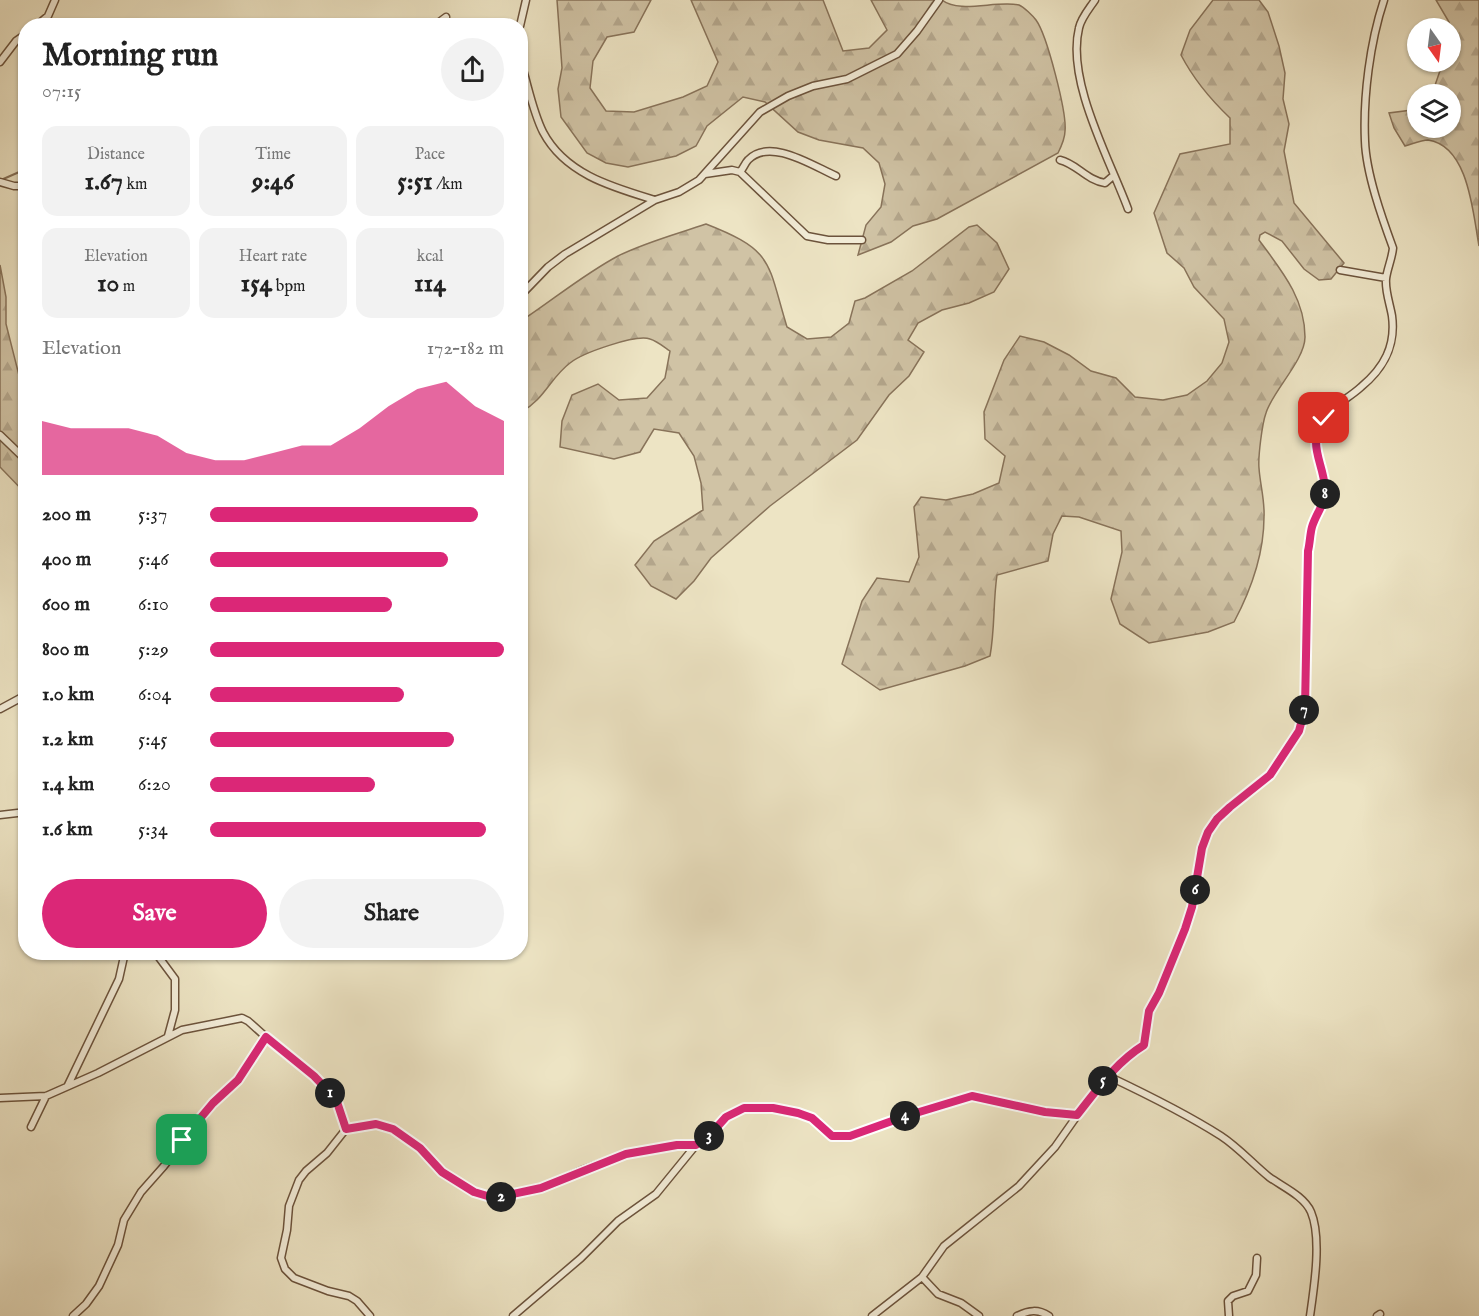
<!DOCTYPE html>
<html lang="en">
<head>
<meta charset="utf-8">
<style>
  :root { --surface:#fff; --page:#f2f2f2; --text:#222; --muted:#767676; --accent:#db2777 }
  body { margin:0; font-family:"IM FELL English",serif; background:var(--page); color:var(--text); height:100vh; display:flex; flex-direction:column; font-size:22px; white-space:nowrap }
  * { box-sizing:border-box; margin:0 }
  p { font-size:20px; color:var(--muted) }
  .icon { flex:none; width:33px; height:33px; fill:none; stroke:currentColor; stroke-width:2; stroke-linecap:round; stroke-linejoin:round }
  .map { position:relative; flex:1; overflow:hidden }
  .side { position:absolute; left:18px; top:18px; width:510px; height:942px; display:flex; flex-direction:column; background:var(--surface); border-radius:24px; box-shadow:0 2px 4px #0004 }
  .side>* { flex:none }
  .needle { width:39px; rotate:166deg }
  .controls { position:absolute; left:1407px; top:18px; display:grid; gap:12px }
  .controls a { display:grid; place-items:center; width:54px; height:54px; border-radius:50%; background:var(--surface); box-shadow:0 2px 4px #0004; font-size:30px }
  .pin { position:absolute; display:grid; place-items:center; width:51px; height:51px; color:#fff; margin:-26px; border-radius:12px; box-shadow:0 3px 9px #0006 }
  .km { position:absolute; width:30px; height:30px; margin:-15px; border-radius:50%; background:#222; color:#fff; font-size:16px; line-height:30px; text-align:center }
  .round { display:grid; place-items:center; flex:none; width:63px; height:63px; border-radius:32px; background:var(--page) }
  .head { display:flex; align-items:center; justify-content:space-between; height:102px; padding:0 24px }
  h1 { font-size:33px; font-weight:700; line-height:45px }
  .figures { display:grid; grid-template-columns:repeat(3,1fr); gap:9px; height:102px; padding:6px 24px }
  .figures div { display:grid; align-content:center; border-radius:15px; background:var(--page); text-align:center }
  .figures b { font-size:26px; font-weight:700 }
  .figures small { font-size:16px; font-weight:400 }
  .figures p { font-size:16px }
  .chart { height:168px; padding:12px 24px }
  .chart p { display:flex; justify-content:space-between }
  .chart svg { width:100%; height:108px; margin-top:6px; fill:var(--accent); opacity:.7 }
  .cta { display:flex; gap:12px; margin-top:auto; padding:12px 24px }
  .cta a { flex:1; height:69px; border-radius:36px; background:var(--accent); color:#fff; font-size:24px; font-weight:700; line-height:69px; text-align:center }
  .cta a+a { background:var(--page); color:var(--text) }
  ul { padding:0 24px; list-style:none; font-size:20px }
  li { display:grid; grid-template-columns:96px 72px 1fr; align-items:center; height:45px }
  li i { height:15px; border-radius:8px; background:var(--accent) }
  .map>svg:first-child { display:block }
  .forest { fill:url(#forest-firs); stroke:#88735a; stroke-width:1.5 }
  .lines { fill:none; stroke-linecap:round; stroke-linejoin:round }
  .stream { stroke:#856f56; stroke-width:2 }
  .street-casing { stroke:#6c533c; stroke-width:9 }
  .street { stroke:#f3edd9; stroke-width:6 }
  .route-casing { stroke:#fff; stroke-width:12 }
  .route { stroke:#db2777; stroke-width:8 }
</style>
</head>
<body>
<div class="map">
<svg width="1479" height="1316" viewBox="0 0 1479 1316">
  <defs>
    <pattern id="forest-firs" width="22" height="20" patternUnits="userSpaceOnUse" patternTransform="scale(1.5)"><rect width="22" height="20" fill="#d0c3a5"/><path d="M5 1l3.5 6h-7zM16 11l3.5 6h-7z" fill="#b4a78d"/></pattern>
  </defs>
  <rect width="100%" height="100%" fill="#ede4c4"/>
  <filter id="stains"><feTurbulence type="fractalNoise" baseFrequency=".00333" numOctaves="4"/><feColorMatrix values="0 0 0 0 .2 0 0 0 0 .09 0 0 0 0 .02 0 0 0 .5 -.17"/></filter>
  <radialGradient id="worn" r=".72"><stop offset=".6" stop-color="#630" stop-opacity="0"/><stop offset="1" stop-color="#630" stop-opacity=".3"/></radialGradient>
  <path class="forest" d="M557,0h94l-17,32 -27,5 -14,24 -3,27 16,23 28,1 49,-15 24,-11 11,-24 -27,-62h132l20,51 26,-3 18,-18 -16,-30h71c17,14 55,0 77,5 5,2 14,11 17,15 11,15 31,93 29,111 0,8 -4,16 -7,22l-121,66 -24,7 -22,16 -33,13 8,-30 15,-18 4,-23 -6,-21 -16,-15 -44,-8 -21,-8 -33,-30 -22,-5 -36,29 -11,20 -20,10 -48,11 -22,-4 -19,-10 -26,-36 -3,-28 4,-21z
    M1213,0h46l9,12 11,34 6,27 -2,26 6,25 -5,27 10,52 50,60 -13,16 -12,1 -15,-11 -22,-28 -17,-9 -5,3 -1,5c22,30 46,58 46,97 0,23 -33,55 -39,76 -4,11 -8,44 -7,55 1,16 6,33 5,49 0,37 -13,73 -30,105l-26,10 -59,11 -29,-19 -9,-25 11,-47 -1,-21 -42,-14 -17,-1 -9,18 -5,27 -51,14c-4,27 -2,54 -7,81l-25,10 -85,24 -38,-26 20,-63 15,-23 32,4 10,-25 -5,-50 7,-10 25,3 27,-6 26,-11 6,-27 -20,-17 -1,-27 20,-52 16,-24 24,6 25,13 22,16 25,7 19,19 28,3 24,-5 20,-14 15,-18 7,-21 -5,-23 -30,-32 -10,-19 -17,-15 -13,-40 26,-59 50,-10v-26c-21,-20 -36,-38 -49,-63l9,-25z
    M1436,0h43v246c-6,-32 -10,-100 -51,-106 -6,0 -16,4 -23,6l-11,-18 -5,-15 23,-3 5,-4 1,22h32v-34h-18l11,-32h7l-1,-40z
    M706,224c69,27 61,38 81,103l20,12 24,-2 18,-14 6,-22 10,-3 47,-27 57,-44 8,-2 20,18 12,26 -15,23 -25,11 -27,7 -24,13 -10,17 16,12 -15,24 -20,19 -32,45 -87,66 -59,52 -17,23 -18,18 -25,-13 -16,-21 19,-24 49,-31 -2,-27 -7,-27 -15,-23 -25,-4 -14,23 -26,7 -54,-12 2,-26 10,-26 26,-11 21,16 28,-2 18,-20 5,-27c-6,-4 -13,-10 -20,-12 -14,-5 -68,14 -80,24 -20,15 -25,36 -49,49v-91c32,-21 63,-47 97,-65 28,-14 59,-22 88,-32z
    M0,265l6,32v27l19,75v94l-25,-26z"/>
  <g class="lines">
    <path class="stream" d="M1,180l25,-11"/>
    <defs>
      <path id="street" d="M1095,0c-6,9 -14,18 -16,28 -13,53 31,132 49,181
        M36,26l12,-10 7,-16
        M434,26l12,-9
        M520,26l6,-26
        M520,60c8,24 12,50 23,72 22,42 69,55 112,68
        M0,62l16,-21 10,-7
        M1060,160c17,4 26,20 45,23l8,-7
        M520,168l2,14
        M740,172c3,-3 5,-9 8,-12 22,-23 65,6 88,16
        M705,174l27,-4 8,2 67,64 21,4h34
        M0,182l14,4h12
        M1340,270l46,8
        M520,296l28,-29 17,-13 90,-54 24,-8 20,-12 61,-68 28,-16 25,-10 34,-7 50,-25 20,-23 22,-31
        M0,435l26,25
        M0,709l26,-14
        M0,815l26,-3
        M155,952l20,27v31l-7,26
        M1108,1076c38,18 77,37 113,60 17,11 32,28 48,41 14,10 35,19 42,35 11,26 3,76 -1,104
        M68,1085l51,-106 6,-27
        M0,1098l46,-2 52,-23 84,-43 60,-12 6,3 37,33 29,22 22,23 10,30
        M31,1127l15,-31
        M922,1277l16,17 23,9 18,13
        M73,1316l13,-12 13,-18 19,-41 6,-25 17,-28 23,-26 50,-63 24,-23 27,-43
        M370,1316l-13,-15 -8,-5 -21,-5 -34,-13 -9,-9 -4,-11 6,-28 2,-24 10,-26 7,-9 21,-18 19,-24 30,-5 17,5 27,19 22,24 32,20 20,6 47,-10 41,-18 44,-16 51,-9h19
        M513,1316l68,-58 37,-37 38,-27 40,-49 12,-8 18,-20 18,-9 44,2 24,8 20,18h18l56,-21 66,-19 73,16 31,3
        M872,1316l50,-39 22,-31 75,-60 36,-39 43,-61 37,-36 9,-5 5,-34 10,-18 26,-64 7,-22 10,-59 6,-16 9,-13 13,-12 40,-32 29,-44 6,-23 3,-157c2,-8 2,-16 4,-23 4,-13 14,-23 13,-38 0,-22 -16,-41 -7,-63 7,-18 29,-27 43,-40 23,-19 35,-41 31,-71 -2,-12 -7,-25 -6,-37 1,-10 6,-20 7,-31 -11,-30 -27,-75 -28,-107 -2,-44 5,-99 19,-141
        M1017,1316c12,-6 21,-7 32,0
        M1229,1316l-1,-15 5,-5 15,-5 8,-16 1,-17
        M1377,1316l3,-2"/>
    </defs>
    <use href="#street" class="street-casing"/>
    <use href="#street" class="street"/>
  </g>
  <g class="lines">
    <defs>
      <path id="route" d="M182,1140l31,-37 25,-23 28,-43 48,39 22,23 10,30 30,-5 17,5 27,19 22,24 32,20 20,6 47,-10 85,-34 51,-9h19l12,-8 18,-20 18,-9h29l25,5 14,5 20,18h18l56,-20 66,-20 73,16 32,3c20,-25 38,-52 67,-70l5,-34 10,-18 26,-64 7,-22 10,-59 6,-16 9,-13 13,-12 40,-32 29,-44 6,-23 3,-157c2,-8 2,-17 4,-24 4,-14 15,-25 13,-40 -3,-28 -18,-42 -1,-69"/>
    </defs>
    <use href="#route" class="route-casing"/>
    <use href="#route" class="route"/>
  </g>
  <rect width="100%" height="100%" filter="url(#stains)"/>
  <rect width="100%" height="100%" fill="url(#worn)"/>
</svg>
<div class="controls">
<a><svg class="needle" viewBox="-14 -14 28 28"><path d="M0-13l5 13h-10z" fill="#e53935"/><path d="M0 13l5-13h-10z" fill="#767676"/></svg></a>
<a><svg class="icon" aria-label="layers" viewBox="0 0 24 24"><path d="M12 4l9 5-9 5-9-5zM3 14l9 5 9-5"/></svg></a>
</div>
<div class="pin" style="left:182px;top:1140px;background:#1e9e55"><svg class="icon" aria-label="arrive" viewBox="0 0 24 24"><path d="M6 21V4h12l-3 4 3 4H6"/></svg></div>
<div class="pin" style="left:1324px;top:418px;background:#d93025"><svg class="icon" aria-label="check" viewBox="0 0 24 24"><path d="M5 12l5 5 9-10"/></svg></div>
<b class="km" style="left:330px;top:1093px">1</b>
<b class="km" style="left:501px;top:1197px">2</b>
<b class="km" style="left:709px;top:1136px">3</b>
<b class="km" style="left:905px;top:1116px">4</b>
<b class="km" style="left:1103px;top:1081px">5</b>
<b class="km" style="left:1195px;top:890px">6</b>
<b class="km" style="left:1304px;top:710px">7</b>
<b class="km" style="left:1325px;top:494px">8</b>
<section class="side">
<div class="head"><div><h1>Morning run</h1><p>07:15</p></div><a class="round"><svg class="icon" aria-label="share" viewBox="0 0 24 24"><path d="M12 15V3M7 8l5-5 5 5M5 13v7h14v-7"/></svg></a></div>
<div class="figures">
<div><p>Distance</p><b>1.67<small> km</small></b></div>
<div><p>Time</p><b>9:46</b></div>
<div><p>Pace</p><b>5:51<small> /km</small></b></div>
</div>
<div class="figures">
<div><p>Elevation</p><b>10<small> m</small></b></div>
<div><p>Heart rate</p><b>154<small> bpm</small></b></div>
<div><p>kcal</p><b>114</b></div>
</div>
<div class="chart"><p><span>Elevation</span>172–182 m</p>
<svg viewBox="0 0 160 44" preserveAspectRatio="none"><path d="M0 44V22L10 25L20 25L30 25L40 28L50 35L60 38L70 38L80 35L90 32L100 32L110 25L120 16L130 9L140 6L150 16L160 22V44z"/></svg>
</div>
<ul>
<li><b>200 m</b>5:37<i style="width:91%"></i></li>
<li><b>400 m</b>5:46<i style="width:81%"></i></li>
<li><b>600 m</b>6:10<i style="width:62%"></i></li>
<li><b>800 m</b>5:29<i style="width:100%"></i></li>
<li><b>1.0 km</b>6:04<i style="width:66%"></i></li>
<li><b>1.2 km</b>5:45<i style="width:83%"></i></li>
<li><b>1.4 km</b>6:20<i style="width:56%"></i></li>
<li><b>1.6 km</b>5:34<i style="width:94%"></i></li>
</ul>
<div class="cta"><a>Save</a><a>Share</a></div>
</section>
</div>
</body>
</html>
